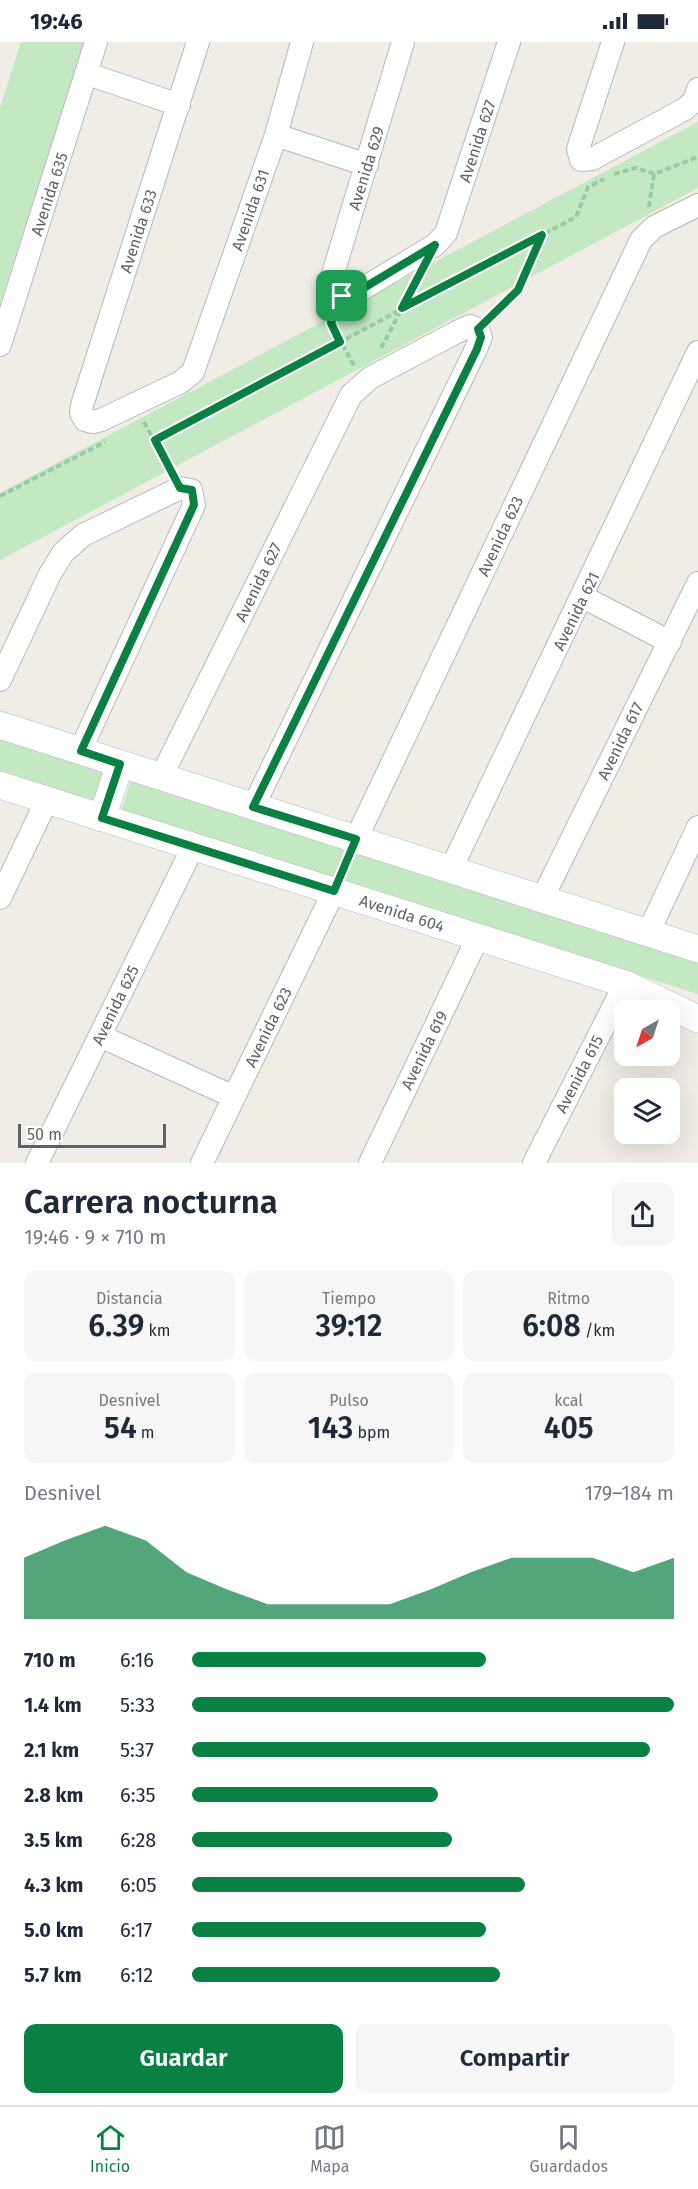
<!DOCTYPE html>
<html lang="es">
<head>
<meta charset="utf-8">
<style>
  :root { --surface:#fff; --page:#f6f6f7; --text:#1f2937; --muted:#747a83; --line:#e0e1e3; --accent:#0b8043 }
  body { margin:0; font-family:"Fira Sans",sans-serif; background:var(--page); color:var(--text); height:100vh; display:flex; flex-direction:column; font-size:22px; white-space:nowrap }
  * { box-sizing:border-box; margin:0 }
  p { font-size:20px; color:var(--muted) }
  .icon { flex:none; width:33px; height:33px; fill:none; stroke:currentColor; stroke-width:2; stroke-linecap:round; stroke-linejoin:round }
  .map { position:relative; height:1121px; overflow:hidden }
  .details { display:flex; flex-direction:column; background:var(--surface); flex:1 }
  .details>* { flex:none }
  .needle { width:39px; rotate:219deg }
  .tools { position:absolute; left:614px; top:958px; display:grid; gap:12px }
  .tools a { display:grid; place-items:center; width:66px; height:66px; border-radius:12px; background:var(--surface); box-shadow:0 6px 24px #0002; font-size:30px }
  .scale { position:absolute; left:18px; bottom:15px; width:148px; box-sizing:border-box; padding-left:6px; border:3px solid #5d6267; border-top:0; font-size:16px; line-height:21px; white-space:nowrap; color:#5d6267; -webkit-text-stroke:4px #fff; paint-order:stroke }
  .pin { position:absolute; display:grid; place-items:center; width:51px; height:51px; color:#fff; margin:-26px; border-radius:12px; box-shadow:0 3px 9px #0006 }
  .round { display:grid; place-items:center; flex:none; width:63px; height:63px; border-radius:12px; background:var(--page) }
  .headline { display:flex; align-items:center; justify-content:space-between; height:102px; padding:0 24px }
  h1 { font-size:33px; font-weight:600; line-height:45px }
  .figures { display:grid; grid-template-columns:repeat(3,1fr); gap:9px; height:102px; padding:6px 24px }
  .figures div { display:grid; align-content:center; border-radius:12px; background:var(--page); text-align:center }
  .figures b { font-size:30px; font-weight:600 }
  .figures small { font-size:16px; font-weight:400 }
  .figures p { font-size:16px }
  .chart { height:168px; padding:12px 24px }
  .chart p { display:flex; justify-content:space-between }
  .chart svg { width:100%; height:108px; margin-top:6px; fill:var(--accent); opacity:.7 }
  .action { display:flex; gap:12px; margin-top:auto; padding:12px 24px }
  .action a { flex:1; height:69px; border-radius:12px; background:var(--accent); color:#fff; font-size:24px; font-weight:600; line-height:69px; text-align:center }
  .action a+a { background:var(--page); color:var(--text) }
  ul { padding:0 24px; list-style:none; font-size:20px }
  li { display:grid; grid-template-columns:96px 72px 1fr; align-items:center; height:45px }
  li i { height:15px; border-radius:8px; background:var(--accent) }
  .status { display:flex; justify-content:space-between; align-items:center; height:42px; padding:0 30px; background:var(--surface); direction:ltr }
  .status svg { height:16px; fill:currentColor }
  .tab-bar { display:flex; justify-content:space-around; align-items:center; height:84px; border-top:2px solid var(--line); background:var(--surface); font-size:16px; color:var(--muted) }
  .tab-bar a { display:grid; justify-items:center; gap:3px }
  .tab-bar .current { color:var(--accent) }
  .map>svg:first-child { display:block }
  .green { fill:#c4e8c2 }
  .lines { fill:none; stroke-linecap:round; stroke-linejoin:round }
  .minor-casing { stroke:#b6b9bd; stroke-width:24 }
  .tertiary-casing { stroke:#b6b9bd; stroke-width:28 }
  .path { stroke:#9ac9a6; stroke-width:4; stroke-dasharray:6 3; stroke-linecap:butt }
  .minor { stroke:#fff; stroke-width:22 }
  .tertiary { stroke:#fff; stroke-width:27 }
  .route-casing { stroke:#fff; stroke-width:12 }
  .route { stroke:#0b8043; stroke-width:8 }
  .labels { text-anchor:middle; stroke-width:4.5; stroke-linejoin:round; paint-order:stroke }
  .street-label { font-size:16px; fill:#5d6267; stroke:#fff }
</style>
</head>
<body>
<div class="status"><b>19:46</b><svg viewBox="0 0 49 12"><path d="M0 12V9h3v3zM5 12V6h3v6zM10 12V3h3v9zM15 12V0h3v12zM26 1h20v11H26zM47 4h2v5h-2z"/></svg></div>
<div class="map">
<svg width="698" height="1121" viewBox="0 0 698 1121">
  <rect width="100%" height="100%" fill="#f0ede6"/>
  <path class="green" d="M21,0h63l-84,262v-196z
    M698,80v66l-698,372v-67z
    M0,692l109,35 -11,35 -98,-33z
    M132,735l566,180v37l-577,-182z"/>
  <g class="lines">
    <defs>
      <path id="minor" d="M198,0l-116,363 -1,8 4,7 8,2 8,-2 80,-38 12,-10 83,-237 26,-93
        M403,0l-71,235 4,16 16,2 83,-50 11,-12 63,-191
        M613,0l-35,107 3,11 11,-1 93,-50 9,-8 4,-12
        M88,32l91,31
        M276,93l91,30
        M0,303l96,-303
        M583,555l87,45
        M0,638l50,-106 13,-21 20,-18 97,-47 11,2 3,15 -114,246
        M161,735l190,-382 19,-17 87,-46 13,-6 8,3 3,8 -5,12 -223,458
        M356,797l285,-599 13,-13 44,-22
        M451,827l247,-517
        M0,856l47,-98
        M542,857l156,-316
        M648,891l50,-106
        M100,994l134,61
        M37,1121l156,-316
        M202,1121l132,-272
        M370,1121l108,-226
        M534,1121l91,-179"/>
      <path id="tertiary" d="M0,683l698,224
        M0,743l625,199 73,35
        M102,776l18,-54"/>
    </defs>
    <use href="#minor" class="minor-casing"/>
    <use href="#tertiary" class="tertiary-casing"/>
    <path class="path" d="M614,132l22,-6 18,6 44,-17
      M649,165l5,-33
      M335,270l-4,11 23,43
      M493,273l25,-25 23,-54
      M381,306l36,-68
      M144,380l27,49
      M155,398l421,-223 12,-30 16,-8
      M0,454l105,-54"/>
    <use href="#minor" class="minor"/>
    <use href="#tertiary" class="tertiary"/>
  </g>
  <g class="lines">
    <defs>
      <path id="route" d="M542,193l-24,55 -40,39 3,8 -4,12 -224,458 103,32 -22,52 -232,-73 18,-54 -39,-13 113,-246 -2,-15 -12,-2 -25,-48 185,-98 -9,-19 11,-27 10,-1 83,-50 -33,63z"/>
    </defs>
    <use href="#route" class="route-casing"/>
    <use href="#route" class="route"/>
  </g>
  <g class="labels">
    <g class="street-label">
      <text transform="translate(477 99) rotate(-72)" y="6">Avenida 627</text>
      <text transform="translate(366 126) rotate(-73)" y="6">Avenida 629</text>
      <text transform="translate(49 152) rotate(-72)" y="6">Avenida 635</text>
      <text transform="translate(250 168) rotate(-71)" y="6">Avenida 631</text>
      <text transform="translate(138 189) rotate(-72)" y="6">Avenida 633</text>
      <text transform="translate(500 494) rotate(-65)" y="6">Avenida 623</text>
      <text transform="translate(258 540) rotate(-64)" y="6">Avenida 627</text>
      <text transform="translate(576 569) rotate(-64)" y="6">Avenida 621</text>
      <text transform="translate(620 699) rotate(-64)" y="6">Avenida 617</text>
      <text transform="translate(402 871) rotate(18)" y="6">Avenida 604</text>
      <text transform="translate(115 963) rotate(-64)" y="6">Avenida 625</text>
      <text transform="translate(268 985) rotate(-64)" y="6">Avenida 623</text>
      <text transform="translate(424 1008) rotate(-64)" y="6">Avenida 619</text>
      <text transform="translate(579 1032) rotate(-63)" y="6">Avenida 615</text>
    </g>
  </g>
</svg>
<div class="tools">
<a><svg class="needle" viewBox="-14 -14 28 28"><path d="M0-13l5 13h-10z" fill="#e53935"/><path d="M0 13l5-13h-10z" fill="#747a83"/></svg></a>
<a><svg class="icon" aria-label="layers" viewBox="0 0 24 24"><path d="M12 4l9 5-9 5-9-5zM3 14l9 5 9-5"/></svg></a>
</div>
<div class="scale">50 m</div>
<div class="pin" style="left:342px;top:254px;background:#1e9e55"><svg class="icon" aria-label="arrive" viewBox="0 0 24 24"><path d="M6 21V4h12l-3 4 3 4H6"/></svg></div>
</div>
<section class="details">
<div class="headline"><div><h1>Carrera nocturna</h1><p>19:46 · 9 × 710 m</p></div><a class="round"><svg class="icon" aria-label="share" viewBox="0 0 24 24"><path d="M12 15V3M7 8l5-5 5 5M5 13v7h14v-7"/></svg></a></div>
<div class="figures">
<div><p>Distancia</p><b>6.39<small> km</small></b></div>
<div><p>Tiempo</p><b>39:12</b></div>
<div><p>Ritmo</p><b>6:08<small> /km</small></b></div>
</div>
<div class="figures">
<div><p>Desnivel</p><b>54<small> m</small></b></div>
<div><p>Pulso</p><b>143<small> bpm</small></b></div>
<div><p>kcal</p><b>405</b></div>
</div>
<div class="chart"><p><span>Desnivel</span>179–184 m</p>
<svg viewBox="0 0 160 44" preserveAspectRatio="none"><path d="M0 44V19L10 12L20 6L30 12L40 25L50 32L60 38L70 38L80 38L90 38L100 32L110 25L120 19L130 19L140 19L150 25L160 19V44z"/></svg>
</div>
<ul>
<li><b>710 m</b>6:16<i style="width:61%"></i></li>
<li><b>1.4 km</b>5:33<i style="width:100%"></i></li>
<li><b>2.1 km</b>5:37<i style="width:95%"></i></li>
<li><b>2.8 km</b>6:35<i style="width:51%"></i></li>
<li><b>3.5 km</b>6:28<i style="width:54%"></i></li>
<li><b>4.3 km</b>6:05<i style="width:69%"></i></li>
<li><b>5.0 km</b>6:17<i style="width:61%"></i></li>
<li><b>5.7 km</b>6:12<i style="width:64%"></i></li>
</ul>
<div class="action"><a>Guardar</a><a>Compartir</a></div>
</section>
<nav class="tab-bar">
<a class="current"><svg class="icon" aria-label="home" viewBox="0 0 24 24"><path d="M3 11l9-7 9 7M6 9v11h12V9"/></svg>Inicio</a>
<a><svg class="icon" aria-label="map" viewBox="0 0 24 24"><path d="M3 6l6-2 6 2 6-2v14l-6 2-6-2-6 2zM9 4v14M15 6v14"/></svg>Mapa</a>
<a><svg class="icon" aria-label="saved" viewBox="0 0 24 24"><path d="M7 4h10v16l-5-4-5 4z"/></svg>Guardados</a>
</nav>
</body>
</html>
